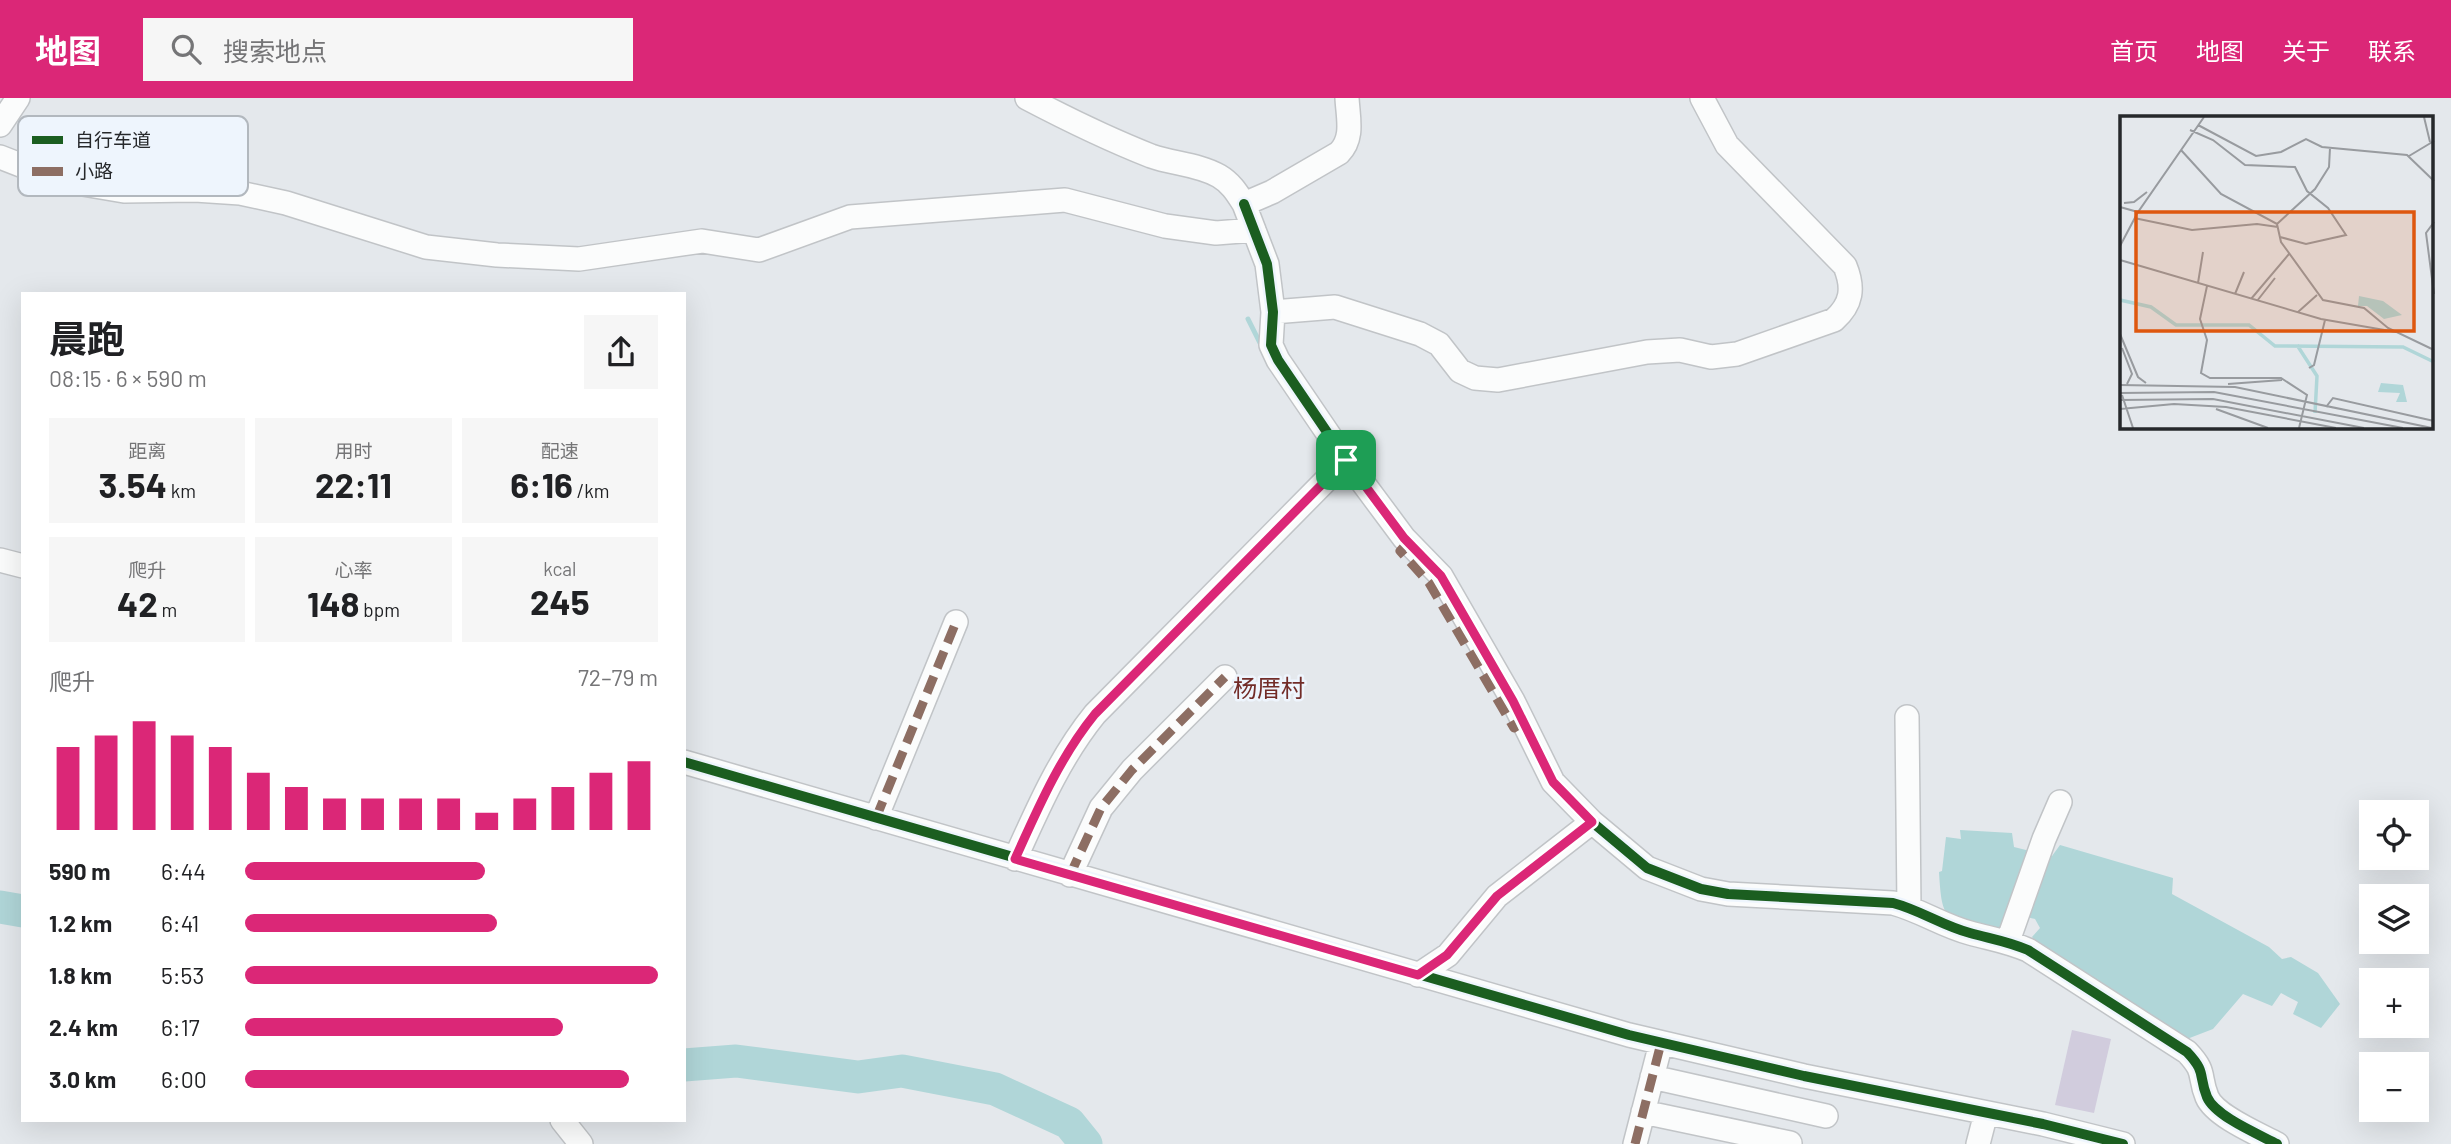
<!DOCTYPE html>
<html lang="zh">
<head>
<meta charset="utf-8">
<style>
  :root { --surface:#fff; --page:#f6f6f6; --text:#202124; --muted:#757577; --accent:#db2777 }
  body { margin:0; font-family:Barlow,"Noto Sans SC",sans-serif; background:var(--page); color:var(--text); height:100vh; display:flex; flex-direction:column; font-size:26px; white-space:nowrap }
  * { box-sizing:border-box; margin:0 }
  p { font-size:23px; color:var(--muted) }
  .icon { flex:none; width:38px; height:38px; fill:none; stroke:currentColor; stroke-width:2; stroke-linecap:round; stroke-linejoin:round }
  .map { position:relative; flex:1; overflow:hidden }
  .panel { position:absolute; left:21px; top:194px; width:665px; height:830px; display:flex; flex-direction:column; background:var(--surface); border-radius:0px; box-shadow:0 7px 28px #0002 }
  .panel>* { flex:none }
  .controls { position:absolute; left:2359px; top:702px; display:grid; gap:14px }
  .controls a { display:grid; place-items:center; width:70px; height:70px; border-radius:0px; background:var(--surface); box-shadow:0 7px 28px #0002; font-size:35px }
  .pin { position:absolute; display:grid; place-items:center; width:60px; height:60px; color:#fff; margin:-30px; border-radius:14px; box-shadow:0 4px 10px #0006 }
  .round { display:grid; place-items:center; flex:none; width:74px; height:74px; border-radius:0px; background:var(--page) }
  .overview { display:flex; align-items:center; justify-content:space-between; height:119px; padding:0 28px }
  h1 { font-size:38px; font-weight:700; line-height:52px }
  .metrics { display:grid; grid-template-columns:repeat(3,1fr); gap:10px; height:119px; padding:7px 28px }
  .metrics div { display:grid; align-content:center; border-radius:0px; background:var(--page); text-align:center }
  .metrics b { font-size:35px; font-weight:700 }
  .metrics small { font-size:19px; font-weight:400 }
  .metrics p { font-size:19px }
  .chart { height:196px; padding:14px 28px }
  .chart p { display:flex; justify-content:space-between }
  .chart svg { width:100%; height:126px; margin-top:7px; stroke:var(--accent); stroke-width:6 }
  ul { padding:0 28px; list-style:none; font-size:23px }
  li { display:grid; grid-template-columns:112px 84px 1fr; align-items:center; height:52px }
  li i { height:18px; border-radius:9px; background:var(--accent) }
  header { display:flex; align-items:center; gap:42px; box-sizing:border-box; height:98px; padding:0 35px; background:var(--accent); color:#fff }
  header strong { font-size:33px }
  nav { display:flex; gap:38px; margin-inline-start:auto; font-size:24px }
  .search { width:490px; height:63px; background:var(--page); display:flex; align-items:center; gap:18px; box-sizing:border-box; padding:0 24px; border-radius:0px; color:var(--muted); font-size:26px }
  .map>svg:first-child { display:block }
  .green { fill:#d1ccdd }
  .water { fill:#b0d6d8 }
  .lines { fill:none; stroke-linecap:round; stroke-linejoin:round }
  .stream { stroke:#b0d6d8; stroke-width:5 }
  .river { stroke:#b0d6d8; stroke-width:33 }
  .minor-casing { stroke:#c1c4c7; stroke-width:26 }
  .minor { stroke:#fbfcfc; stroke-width:23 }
  .quiet { stroke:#8d6e63; stroke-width:9; stroke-dasharray:18 9; stroke-linecap:butt }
  .cycleway-casing { stroke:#eef5fd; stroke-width:15 }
  .cycleway { stroke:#1b5e20; stroke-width:10 }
  .route-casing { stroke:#fff; stroke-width:14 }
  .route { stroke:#db2777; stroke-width:9 }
  .labels { text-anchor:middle; stroke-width:5; stroke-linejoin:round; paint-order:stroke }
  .quarter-label { font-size:24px; fill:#722c28; stroke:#eef5fd }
  .inset-river { fill:none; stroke:#b0d6d8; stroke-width:3.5 }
  .inset-road { fill:none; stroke:#989b9f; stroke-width:2 }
  .view { fill:#de570e; fill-opacity:0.15; stroke:#de570e; stroke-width:3.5 }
  .inset-edge { fill:none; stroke:#26282b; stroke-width:3.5 }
  .key { fill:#eef5fd; stroke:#b2b8be; stroke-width:2 }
  .key-label { font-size:19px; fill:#26282b }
</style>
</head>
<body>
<header>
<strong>地图</strong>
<div class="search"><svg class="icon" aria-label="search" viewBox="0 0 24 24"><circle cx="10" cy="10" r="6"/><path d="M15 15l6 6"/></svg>搜索地点</div>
<nav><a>首页</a><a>地图</a><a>关于</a><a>联系</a></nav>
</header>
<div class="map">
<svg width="2451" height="1046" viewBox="0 0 2451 1046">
  <rect width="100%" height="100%" fill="#e4e8ec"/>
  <path class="green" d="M2072,932l39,9 -17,74 -39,-8z"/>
  <path class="water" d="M1960,732l52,3 2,14 16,4 7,-3 15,8 8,-11 113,33 -1,16 97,53 13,12 9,-2 27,16 22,31 -19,24 -28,-14 5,-12 -17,-9 -9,13 -29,-12 -30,35 -26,10 -148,-93 -7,-9 8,-9 -5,-9 -9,-2 -35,17c-46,-18 -49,-10 -52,-62l3,-1 4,-34 15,2z"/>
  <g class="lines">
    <path class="stream" d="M1248,221l14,28"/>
    <path class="river" d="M0,809l23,4
      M684,967l52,-4 122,16 44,-6 93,18 74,34 17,21"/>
    <defs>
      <path id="minor" d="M1027,0c40,21 81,41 124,58 22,8 47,8 68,20 12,7 18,17 25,28l28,-12 67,-39c15,-15 9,-35 8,-55
        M0,27l18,-27
        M0,59l59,23 65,11 71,-1 45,3 46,10 140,44 71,8 82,4 123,-18 57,9 91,-33 215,-17 100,26 51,7 38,-3
        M1244,106l23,60 6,48 -2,33 7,15 68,100 58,78 37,38 72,125 40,81 39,40 55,46 54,21 27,5 165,9c27,7 50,23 77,30 22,6 37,8 58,17l159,102c20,21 11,23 20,45 8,19 51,37 70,47
        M1273,214l62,-5 85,27 19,10 21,27 15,7 23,2 149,-28 33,-2 31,7 26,-3 97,-34c18,-16 20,-32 11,-54l-118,-121 -25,-47
        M0,462l23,6
        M1907,619l2,191
        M684,664l945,273 175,41 239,48 80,20
        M876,720l80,-196
        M1015,761c23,-51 45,-102 80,-145l251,-254
        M1070,777l31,-67 31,-38 93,-93
        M2008,843l36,-102 16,-37
        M1418,877l30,-20 49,-59 95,-74
        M1652,979l174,39
        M1643,1014l147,31
        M562,1022l19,24
        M1635,1046l26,-101
        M1978,1046l8,-31"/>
    </defs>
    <use href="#minor" class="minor-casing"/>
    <use href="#minor" class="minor"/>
    <path class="quiet" d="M1408,444l-8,9 29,32 85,145 10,-6
      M876,720l80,-196
      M1070,777l31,-67 31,-38 93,-93
      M1635,1046l26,-101"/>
    <defs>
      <path id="cycleway" d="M1244,106l23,60 6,48 -2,33 7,15 68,100 58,78 37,38 72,125 40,81 39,40 55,46 54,21 27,5 165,9c27,7 50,23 77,30 22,6 37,8 58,17l159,102c20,21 11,23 20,45 8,19 51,37 70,47
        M684,664l945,273 175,41 239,48 80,20"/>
    </defs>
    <use href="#cycleway" class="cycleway-casing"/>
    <use href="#cycleway" class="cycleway"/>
  </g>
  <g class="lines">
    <defs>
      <path id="route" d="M1346,362l58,78 37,38 72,125 40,81 39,40 -95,74 -50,59 -29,20 -403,-116c23,-51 45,-102 80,-145z"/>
    </defs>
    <use href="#route" class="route-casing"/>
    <use href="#route" class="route"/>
  </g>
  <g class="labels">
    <g class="quarter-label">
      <text x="1269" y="599">杨厝村</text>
    </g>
  </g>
  <g transform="translate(2120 18)">
    <rect width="313" height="313" fill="#e4e8ec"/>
    <path d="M239,180l24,5 19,14 -18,4 -17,-13h-9zM261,267l22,2 4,17h-11l4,-9 -22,-1z" fill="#b0d6d8"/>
    <path class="inset-river" d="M0,184l31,7 25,18h73l26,21 128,1 31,15M177,229l20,31 -2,37"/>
    <path class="inset-road" d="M304,1l6,25M78,9l58,31 25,-4 25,-13 16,8 85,8 27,26M70,14l23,10 32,25 50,2 12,24 21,17 18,27 -40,9 -26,-7M61,34l40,44 56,30 38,-35 14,-22 1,-19M289,40l25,-15M4,87l10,-1 13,-10M0,91l18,5 66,-95M14,102l58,12 65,-6 21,3M314,106l-8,11 8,61M157,108l4,18 42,58 41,8 24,20 46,22M0,130l18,-34M0,144l201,59 75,13M78,167l5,-31M87,170l-7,33 7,21 -6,33 9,5h71l26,17 -8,33M115,178l9,-22M131,183l38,-45M137,185l18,-23M178,196l19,-17M0,218l18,43 8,6M2,232l10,26 -5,10M189,252l5,-3 11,-45M108,268l54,-4M0,269l115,2 197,41M0,277l94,-1 189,36M2,279l11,33M0,284l93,-1 151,29M206,291l7,-9 101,23M0,293l54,-5 52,3 110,21M96,293l52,19"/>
    <path class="view" d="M16,96h278v119h-278z"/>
    <rect width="313" height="313" class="inset-edge"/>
  </g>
  <rect x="18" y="18" width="230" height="80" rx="10" class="key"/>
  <rect x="32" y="38" width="31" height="8" fill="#1b5e20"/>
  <rect x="32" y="69" width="31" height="9" fill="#8d6e63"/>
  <g class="key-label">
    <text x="75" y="49">自行车道</text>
    <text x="75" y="80">小路</text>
  </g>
</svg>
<div class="controls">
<a><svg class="icon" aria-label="locate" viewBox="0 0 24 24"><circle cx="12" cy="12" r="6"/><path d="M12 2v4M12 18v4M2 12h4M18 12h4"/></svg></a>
<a><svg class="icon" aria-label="layers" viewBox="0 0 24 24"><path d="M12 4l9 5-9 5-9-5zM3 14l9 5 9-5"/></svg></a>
<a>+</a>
<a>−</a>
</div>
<div class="pin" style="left:1346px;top:362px;background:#1e9e55"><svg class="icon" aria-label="arrive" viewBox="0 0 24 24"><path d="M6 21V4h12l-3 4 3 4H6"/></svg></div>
<section class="panel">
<div class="overview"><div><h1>晨跑</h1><p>08:15 · 6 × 590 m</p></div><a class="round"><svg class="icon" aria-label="share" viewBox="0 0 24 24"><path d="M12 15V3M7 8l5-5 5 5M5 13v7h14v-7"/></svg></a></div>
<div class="metrics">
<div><p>距离</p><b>3.54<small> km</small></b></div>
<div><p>用时</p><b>22:11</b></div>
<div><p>配速</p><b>6:16<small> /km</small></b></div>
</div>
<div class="metrics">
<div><p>爬升</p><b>42<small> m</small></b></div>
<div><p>心率</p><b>148<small> bpm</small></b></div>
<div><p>kcal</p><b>245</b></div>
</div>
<div class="chart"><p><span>爬升</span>72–79 m</p>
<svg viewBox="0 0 160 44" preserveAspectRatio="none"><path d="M5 44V15M15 44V11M25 44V6M35 44V11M45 44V15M55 44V24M65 44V29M75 44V33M85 44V33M95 44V33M105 44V33M115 44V38M125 44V33M135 44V29M145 44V24M155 44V20"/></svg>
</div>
<ul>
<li><b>590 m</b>6:44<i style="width:58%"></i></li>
<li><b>1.2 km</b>6:41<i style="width:61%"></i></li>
<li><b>1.8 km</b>5:53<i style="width:100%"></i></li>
<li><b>2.4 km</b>6:17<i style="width:77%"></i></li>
<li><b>3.0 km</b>6:00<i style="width:93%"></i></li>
</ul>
</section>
</div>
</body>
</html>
